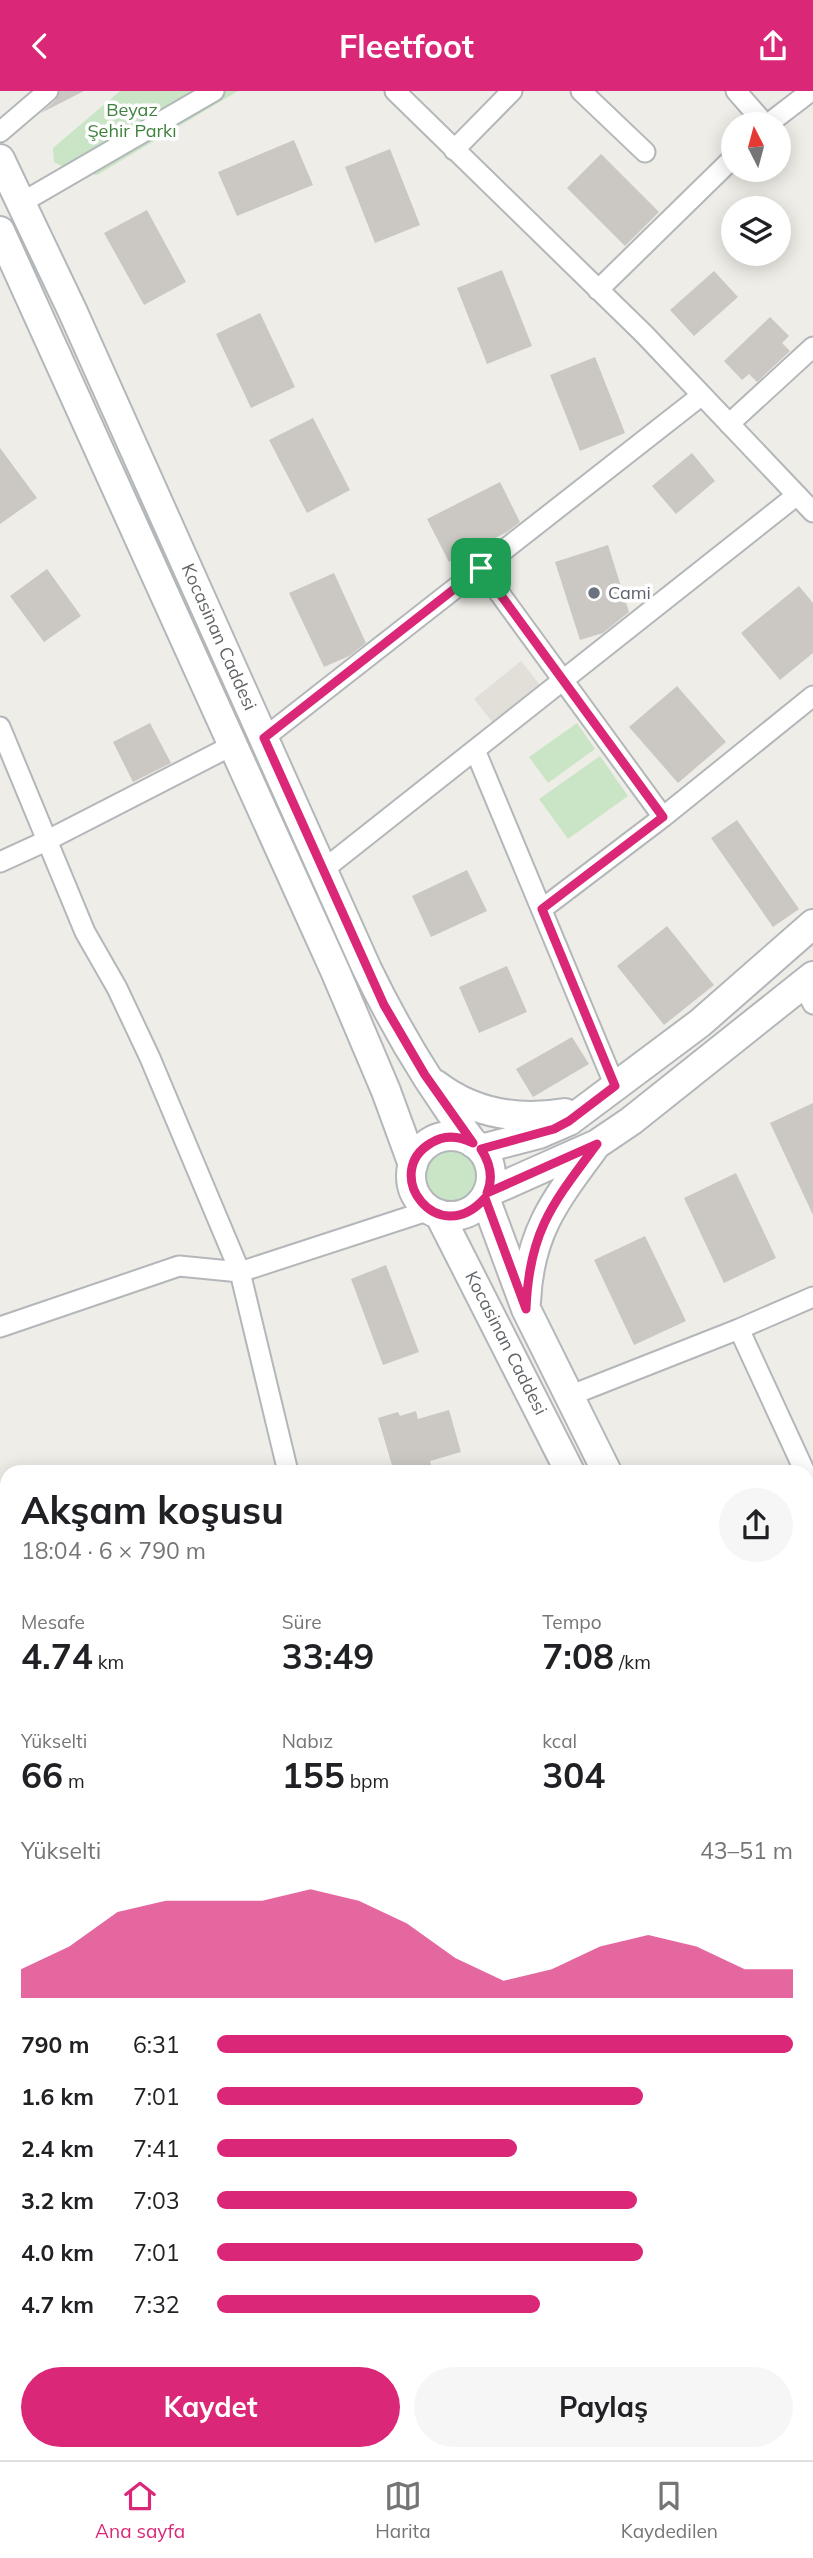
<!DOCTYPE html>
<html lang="tr">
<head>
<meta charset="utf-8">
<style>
  :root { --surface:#fff; --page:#f6f6f6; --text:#202124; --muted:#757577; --line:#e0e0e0; --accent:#db2777 }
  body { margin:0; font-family:Mulish,sans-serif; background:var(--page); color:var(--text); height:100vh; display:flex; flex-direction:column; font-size:26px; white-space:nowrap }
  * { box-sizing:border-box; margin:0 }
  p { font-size:23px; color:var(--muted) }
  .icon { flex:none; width:38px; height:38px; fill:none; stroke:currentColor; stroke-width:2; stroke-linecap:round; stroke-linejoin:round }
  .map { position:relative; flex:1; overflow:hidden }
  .details { position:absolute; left:0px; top:1374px; width:814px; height:996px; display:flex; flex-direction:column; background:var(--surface); border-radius:21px 21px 0 0; box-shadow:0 4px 18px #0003 }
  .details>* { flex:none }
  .needle { width:46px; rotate:354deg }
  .controls { position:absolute; left:721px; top:21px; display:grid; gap:14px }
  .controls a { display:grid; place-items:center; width:70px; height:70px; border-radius:50%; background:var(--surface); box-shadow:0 4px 18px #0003; font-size:35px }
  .pin { position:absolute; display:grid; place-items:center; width:60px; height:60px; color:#fff; margin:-30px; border-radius:14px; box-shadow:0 4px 10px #0006 }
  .round { display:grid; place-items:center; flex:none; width:74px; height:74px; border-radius:37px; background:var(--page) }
  .summary { display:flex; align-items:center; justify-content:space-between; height:119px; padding:0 21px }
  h1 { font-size:38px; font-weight:700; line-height:52px }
  .stats { display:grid; grid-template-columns:repeat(3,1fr); gap:10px; height:119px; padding:7px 21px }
  .stats div { display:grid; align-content:center }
  .stats b { font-size:35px; font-weight:700 }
  .stats small { font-size:19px; font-weight:400 }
  .stats p { font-size:19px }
  .chart { height:196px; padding:14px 21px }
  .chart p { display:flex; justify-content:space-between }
  .chart svg { width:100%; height:126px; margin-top:7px; fill:var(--accent); opacity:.7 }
  .cta { display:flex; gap:14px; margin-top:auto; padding:14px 21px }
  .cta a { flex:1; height:80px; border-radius:42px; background:var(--accent); color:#fff; font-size:28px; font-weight:700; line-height:80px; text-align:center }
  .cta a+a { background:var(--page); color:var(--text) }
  ul { padding:0 21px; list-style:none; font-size:23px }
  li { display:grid; grid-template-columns:112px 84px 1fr; align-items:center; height:52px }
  li i { height:18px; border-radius:9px; background:var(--accent) }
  header { display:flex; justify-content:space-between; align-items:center; height:91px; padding:0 21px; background:var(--accent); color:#fff; font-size:32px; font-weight:700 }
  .menu { display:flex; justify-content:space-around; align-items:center; height:98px; border-top:2px solid var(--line); background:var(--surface); font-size:19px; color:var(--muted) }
  .menu a { display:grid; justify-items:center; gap:4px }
  .menu .selected { color:var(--accent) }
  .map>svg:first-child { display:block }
  .education { fill:#e2ded8 }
  .green { fill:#c9e5c6 }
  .building { fill:#cbc8c4 }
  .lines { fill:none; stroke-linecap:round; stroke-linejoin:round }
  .street-casing { stroke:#b4b7ba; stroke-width:23 }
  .secondary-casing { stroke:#b3b7ba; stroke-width:32 }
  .street { stroke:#fff; stroke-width:19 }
  .secondary { stroke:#fff; stroke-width:28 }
  .route-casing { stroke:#fff; stroke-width:14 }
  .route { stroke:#db2777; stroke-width:9 }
  .worship-dot { fill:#6b7280; stroke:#fff; stroke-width:2.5 }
  .labels { text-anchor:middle; stroke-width:7; stroke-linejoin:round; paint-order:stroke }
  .park-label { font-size:18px; fill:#3f803c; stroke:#fff }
  .worship-label { font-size:18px; fill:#5b616d; stroke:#fff; text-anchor:start }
  .street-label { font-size:18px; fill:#5f6366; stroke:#fff }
</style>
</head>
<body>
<header><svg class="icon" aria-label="back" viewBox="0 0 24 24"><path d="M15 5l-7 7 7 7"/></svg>Fleetfoot<svg class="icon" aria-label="share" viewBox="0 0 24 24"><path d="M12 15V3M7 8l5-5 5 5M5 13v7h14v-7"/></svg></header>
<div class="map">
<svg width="813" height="2369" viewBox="0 0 813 2369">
  <rect width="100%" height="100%" fill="#efede7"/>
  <path class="education" d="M521,570l26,33 -47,38 -26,-33z"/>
  <path class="green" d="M120,0h118l-141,84 -23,-3 -20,-10 -1,-14z
    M577,632l18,26 -47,34 -19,-26z
    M600,665l28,40 -60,43 -29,-40z
    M422 1085a29 29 0 1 1 58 0a29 29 0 1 1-58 0Z"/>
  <path class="building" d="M60,0h24l-43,22 15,-13z
    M294,49l19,45 -76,31 -19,-44z
    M390,58l30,76 -45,18 -30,-76z
    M601,63l58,58 -34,34 -58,-58z
    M147,119l39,72 -42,23 -40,-72z
    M502,179l30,76 -45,18 -30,-76z
    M714,180l24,26 -44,39 -24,-26z
    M260,222l35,74 -44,21 -35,-74z
    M770,226l19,19 -7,7 8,8 -33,31 -8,-8 -7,6 -18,-19z
    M595,266l30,76 -45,18 -30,-76z
    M313,327l37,72 -43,23 -38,-73z
    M0,357l37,50 -37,26z
    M692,362l23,28 -39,33 -24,-28z
    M500,391l20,40 -13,10 -58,30 -22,-43z
    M608,454l21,67 -26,21 -23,7 -25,-78z
    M47,478l34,47 -37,26 -34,-46z
    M334,482l32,70 -17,13 -25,11 -35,-74z
    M799,495l14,17v50l-33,27 -39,-47z
    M677,595l49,56 -48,41 -49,-56z
    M150,632l21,40 -38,19 -20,-40z
    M737,729l62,89 -26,18 -62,-89z
    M467,779l20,41 -56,26 -19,-41z
    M667,835l47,59 -50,40 -47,-59z
    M507,875l20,46 -48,21 -20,-46z
    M572,946l17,27 -56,33 -17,-28z
    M813,1012v112l-43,-92z
    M736,1082l40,85 -52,25 -40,-85z
    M645,1145l41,85 -52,24 -40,-85z
    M386,1174l33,87 -36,13 -32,-86z
    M449,1319l12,42 -31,9 2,8 -10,3h-28l-16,-54 20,-6 2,4 16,-5 2,8z"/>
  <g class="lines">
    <defs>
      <path id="street" d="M395,0l249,243 169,178
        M581,0l64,61
        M736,0l29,33
        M768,33l43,-33
        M0,41l48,-41
        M454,59l58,-59
        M21,112l193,-112
        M598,199l135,-132
        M729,333l84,-77
        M481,477l182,249
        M0,636l85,205 32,56 33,70 90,214 48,200
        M264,647l438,-343
        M475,659l140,336
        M0,771l46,-21 187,-96
        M323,779l474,-375
        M542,818l121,-92 150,-121
        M803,894l10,19
        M0,1236l179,-61 61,6 190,-62
        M739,1238l66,143
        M569,1305l170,-67 74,-32
        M807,1384l6,13
        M807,1764l6,-6
        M807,2112l6,-2"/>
      <path id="secondary" d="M0,68l72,151 295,659c30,62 64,119 106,174
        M0,140l336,742 50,118 27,74
        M435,993c39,30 83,37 130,29
        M411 1085a40 40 0 1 1 80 0a40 40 0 1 1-80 0Z
        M481,1058l58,-15 30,-13 131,-98 113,-99
        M487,1102l110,-49 34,-23 182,-145
        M485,1107l41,111 81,163
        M439,1123l131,258
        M526,1211c3,-70 30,-103 70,-157
        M807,1785l6,13
        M807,1862l6,13"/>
    </defs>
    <use href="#street" class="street-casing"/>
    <use href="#secondary" class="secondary-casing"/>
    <use href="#street" class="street"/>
    <use href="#secondary" class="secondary"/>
  </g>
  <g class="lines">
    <defs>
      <path id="route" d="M481,477l182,249 -121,92 73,177 -46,35 -15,8 -73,20c9,14 13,28 6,44l110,-49c-44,59 -68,87 -71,165l-41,-111c-47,53 -105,-25 -54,-55 14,-9 28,-7 42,0l-48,-68 -41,-70 -120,-267z"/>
    </defs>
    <use href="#route" class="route-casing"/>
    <use href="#route" class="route"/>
  </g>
  <circle class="worship-dot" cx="594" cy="502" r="7"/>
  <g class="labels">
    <g class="park-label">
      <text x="132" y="25">Beyaz<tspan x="132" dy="21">Şehir Parkı</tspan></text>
    </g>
    <g class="worship-label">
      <text x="608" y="508">Cami</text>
    </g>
    <g class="street-label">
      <text transform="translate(219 546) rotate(66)" y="6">Kocasinan Caddesi</text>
      <text transform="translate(506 1252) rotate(63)" y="6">Kocasinan Caddesi</text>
    </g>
  </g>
</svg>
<div class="controls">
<a><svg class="needle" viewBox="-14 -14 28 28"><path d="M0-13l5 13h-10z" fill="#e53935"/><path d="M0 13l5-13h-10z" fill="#757577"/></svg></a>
<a><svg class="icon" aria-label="layers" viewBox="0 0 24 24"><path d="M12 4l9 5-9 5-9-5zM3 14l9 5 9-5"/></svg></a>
</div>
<div class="pin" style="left:481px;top:477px;background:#1e9e55"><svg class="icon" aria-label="arrive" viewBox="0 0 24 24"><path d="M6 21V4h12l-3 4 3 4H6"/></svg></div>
<section class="details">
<div class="summary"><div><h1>Akşam koşusu</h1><p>18:04 · 6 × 790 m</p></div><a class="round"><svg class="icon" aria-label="share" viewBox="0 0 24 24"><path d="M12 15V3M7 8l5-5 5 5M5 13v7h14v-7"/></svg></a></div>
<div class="stats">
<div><p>Mesafe</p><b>4.74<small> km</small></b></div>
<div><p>Süre</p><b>33:49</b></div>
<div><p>Tempo</p><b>7:08<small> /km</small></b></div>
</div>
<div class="stats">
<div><p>Yükselti</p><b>66<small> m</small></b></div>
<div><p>Nabız</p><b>155<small> bpm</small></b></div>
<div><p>kcal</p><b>304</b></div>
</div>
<div class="chart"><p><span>Yükselti</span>43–51 m</p>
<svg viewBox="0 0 160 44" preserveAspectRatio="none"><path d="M0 44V34L10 26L20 14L30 10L40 10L50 10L60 6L70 10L80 18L90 30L100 38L110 34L120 26L130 22L140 26L150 34L160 34V44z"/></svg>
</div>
<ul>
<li><b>790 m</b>6:31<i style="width:100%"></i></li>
<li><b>1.6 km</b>7:01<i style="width:74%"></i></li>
<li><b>2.4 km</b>7:41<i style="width:52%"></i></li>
<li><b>3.2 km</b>7:03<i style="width:73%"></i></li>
<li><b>4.0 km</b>7:01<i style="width:74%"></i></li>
<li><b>4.7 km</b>7:32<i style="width:56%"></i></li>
</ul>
<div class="cta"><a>Kaydet</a><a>Paylaş</a></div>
</section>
</div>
<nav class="menu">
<a class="selected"><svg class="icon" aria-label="home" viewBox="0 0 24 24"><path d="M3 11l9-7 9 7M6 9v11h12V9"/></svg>Ana sayfa</a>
<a><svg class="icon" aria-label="map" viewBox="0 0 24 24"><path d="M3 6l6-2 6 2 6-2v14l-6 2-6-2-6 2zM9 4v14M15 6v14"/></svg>Harita</a>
<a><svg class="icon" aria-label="saved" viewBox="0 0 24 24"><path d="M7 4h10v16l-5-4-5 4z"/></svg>Kaydedilen</a>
</nav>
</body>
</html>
